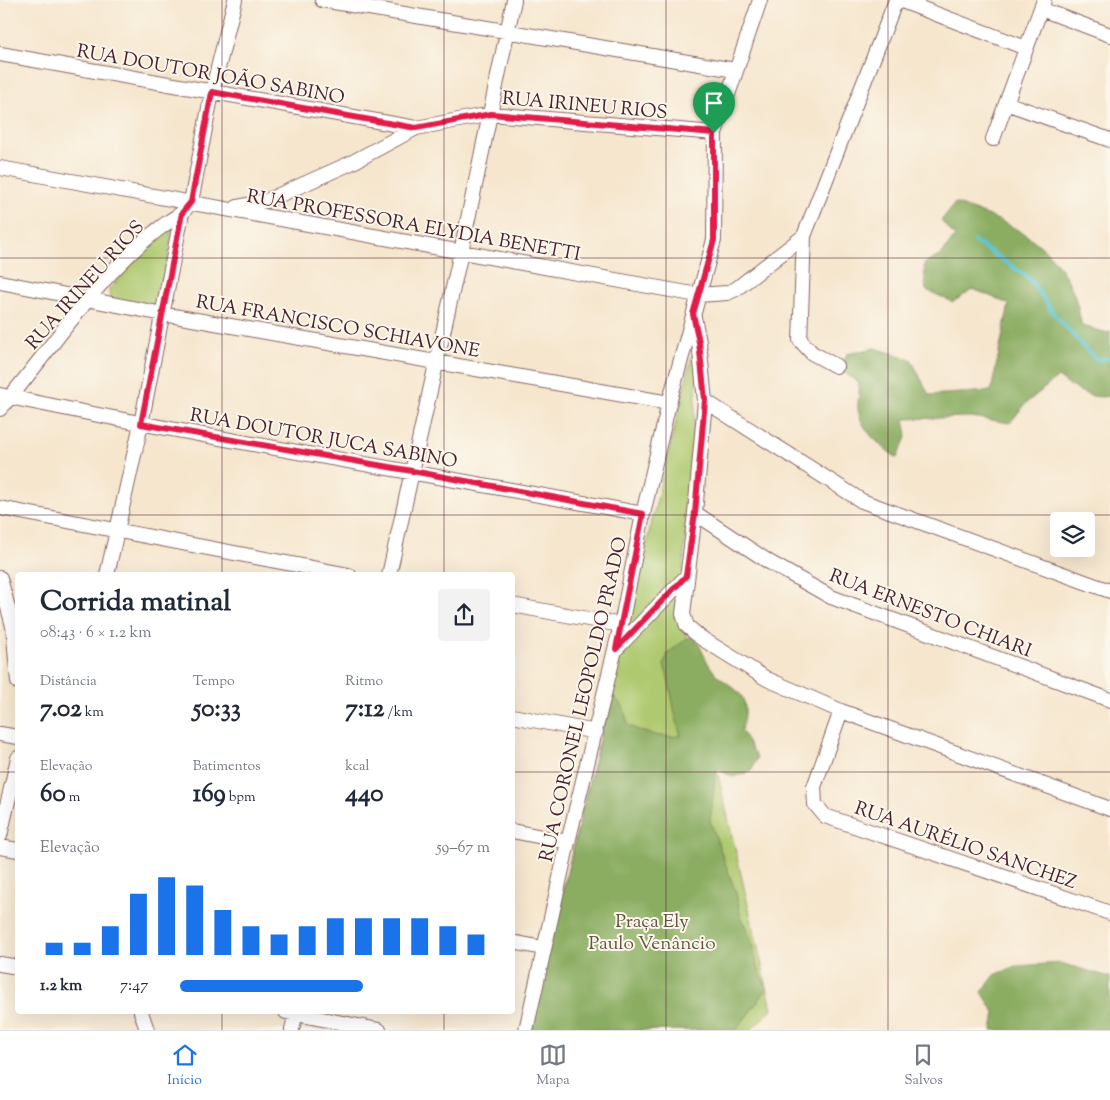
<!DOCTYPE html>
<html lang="pt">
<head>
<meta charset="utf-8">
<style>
  :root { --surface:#fff; --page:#f2f2f3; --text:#1f2937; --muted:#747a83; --line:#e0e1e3; --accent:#1a73e8 }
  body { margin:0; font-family:"Sorts Mill Goudy",serif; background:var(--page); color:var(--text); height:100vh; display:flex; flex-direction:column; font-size:19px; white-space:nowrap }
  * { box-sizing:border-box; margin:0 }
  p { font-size:16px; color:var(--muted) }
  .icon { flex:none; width:28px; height:28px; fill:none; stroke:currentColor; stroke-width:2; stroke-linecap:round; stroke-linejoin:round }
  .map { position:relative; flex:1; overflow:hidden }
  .sheet { position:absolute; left:15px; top:572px; width:500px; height:442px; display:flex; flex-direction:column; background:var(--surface); border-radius:5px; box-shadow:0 5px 20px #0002 }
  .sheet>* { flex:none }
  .controls { position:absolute; left:1050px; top:512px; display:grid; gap:10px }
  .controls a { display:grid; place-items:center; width:45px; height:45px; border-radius:5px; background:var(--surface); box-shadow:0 5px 20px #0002; font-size:25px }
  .pin { position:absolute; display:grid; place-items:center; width:42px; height:42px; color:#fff; margin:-51px -21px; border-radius:50% 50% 50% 0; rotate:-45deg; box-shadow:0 0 5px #0007 }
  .pin .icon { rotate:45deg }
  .round { display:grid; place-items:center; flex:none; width:52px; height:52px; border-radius:5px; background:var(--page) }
  .summary { display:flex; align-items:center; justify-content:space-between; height:85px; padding:0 25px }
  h1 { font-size:28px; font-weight:700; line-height:38px }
  .stats { display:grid; grid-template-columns:repeat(3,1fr); gap:8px; height:85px; padding:5px 25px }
  .stats div { display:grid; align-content:center }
  .stats b { font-size:25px; font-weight:700 }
  .stats small { font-size:14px; font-weight:400 }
  .stats p { font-size:14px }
  .chart { height:140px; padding:10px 25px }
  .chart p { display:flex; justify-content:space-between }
  .chart svg { width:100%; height:90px; margin-top:5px; stroke:var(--accent); stroke-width:6 }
  ul { padding:0 25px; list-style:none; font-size:16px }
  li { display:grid; grid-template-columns:80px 60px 1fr; align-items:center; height:38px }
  li i { height:12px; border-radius:6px; background:var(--accent) }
  .menu { display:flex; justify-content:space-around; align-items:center; height:70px; border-top:1px solid var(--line); background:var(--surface); font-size:14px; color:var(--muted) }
  .menu a { display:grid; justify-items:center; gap:2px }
  .menu .on { color:var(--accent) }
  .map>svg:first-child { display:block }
  .green { fill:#afc96f; stroke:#7c744d }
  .forest { fill:#8bad62; stroke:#6a6646 }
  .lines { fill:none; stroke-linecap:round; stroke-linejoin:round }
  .stream { stroke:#58c5d1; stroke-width:4 }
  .minor-casing { stroke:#866564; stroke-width:16 }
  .minor { stroke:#fff; stroke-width:14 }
  .route-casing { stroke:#fff; stroke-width:10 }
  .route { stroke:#e11d48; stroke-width:6 }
  .grid { fill:none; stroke:#4a1f2b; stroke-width:1; stroke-opacity:0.55 }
  .labels { text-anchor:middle; stroke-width:4; stroke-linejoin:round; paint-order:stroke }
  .street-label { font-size:19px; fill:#4a1f2b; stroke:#fbf7ec }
  .park-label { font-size:19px; fill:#68523f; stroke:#fbf7ec }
</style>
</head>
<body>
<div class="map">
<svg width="1110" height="1030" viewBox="0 0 1110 1030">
  <rect width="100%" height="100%" fill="#fbf7ec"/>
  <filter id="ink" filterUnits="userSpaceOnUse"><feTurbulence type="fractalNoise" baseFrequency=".02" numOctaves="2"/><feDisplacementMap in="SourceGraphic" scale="10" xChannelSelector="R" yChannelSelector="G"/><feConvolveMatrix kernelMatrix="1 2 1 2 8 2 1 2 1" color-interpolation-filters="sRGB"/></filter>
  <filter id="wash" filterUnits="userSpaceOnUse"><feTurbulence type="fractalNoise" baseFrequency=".0096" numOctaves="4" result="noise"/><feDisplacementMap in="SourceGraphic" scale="20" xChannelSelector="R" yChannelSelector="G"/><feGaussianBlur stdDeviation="1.12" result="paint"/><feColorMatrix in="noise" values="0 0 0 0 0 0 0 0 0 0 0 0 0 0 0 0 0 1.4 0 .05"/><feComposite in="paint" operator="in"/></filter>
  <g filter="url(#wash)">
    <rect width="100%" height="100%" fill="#f6e6ce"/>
    <path class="green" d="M170,228h2l-11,79 -51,-6 -1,-12 32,-34z
      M692,355h5l1,12 -18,243 92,399 -21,21h-222z"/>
    <path class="forest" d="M955,203c49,18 94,34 117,86 5,11 7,25 10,37l26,7 2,-2v65c-20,4 -36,-7 -52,-19l-33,27 -15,19 -39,-6 -67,2 3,16 -10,23c-16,-12 -36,-27 -39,-49 -1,-9 3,-17 0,-27l-18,-12 7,-16 28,-6 36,11 18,36 62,-4 18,-87 -36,-15 -20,13 -27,-12 -2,-26 17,-9 14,-19 -14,-15z
      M692,635c10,10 12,27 25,40 7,7 22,14 26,24 4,10 2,21 -2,31l16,28 -6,13 -17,6 -18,-8 -6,52 26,72 5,24 8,17 9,34 9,21 -31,41h-207l82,-337 13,15 4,17c17,9 33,13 53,11 -8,-23 -9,-48 -17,-71l4,-12z
      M1060,963l50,14v53h-118l3,-17 -13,-21 13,-17 21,-9z"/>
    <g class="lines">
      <path class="stream" d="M974,241l54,36 26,37 41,45h15"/>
    </g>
  </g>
  <g filter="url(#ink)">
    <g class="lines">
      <defs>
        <path id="minor" d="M322,0l413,70
          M899,0l127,48
          M1041,9l69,26
          M0,54l416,74
          M1006,103l104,37
          M993,139l51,-139
          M0,168l698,127 29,-2 9,-4 68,-53
          M237,207l29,-6 85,-38 65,-35 75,-14 224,19
          M0,282l163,32 506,89
          M694,317l5,25 6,59 -10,112 -12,101 4,12 14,12 66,41 74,32 269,98
          M836,366l-24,-13 -12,-13 4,-104 92,-236
          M0,395c213,45 429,79 643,119
          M705,401l157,100 248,90
          M0,409c57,-65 107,-151 182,-196
          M0,508l349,67
          M695,513l74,49 62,35 279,103
          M107,575l34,-151 41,-211 9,-11 21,-110 23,-92
          M389,575l72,-323 53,-252
          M0,578l13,48 5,56
          M512,605l109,20
          M616,649l70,-72
          M841,711l-27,76 1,17 10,12 285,97
          M512,716l84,16
          M0,734l18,3
          M512,831l56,11
          M0,836l18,-78
          M0,847l18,3
          M512,942l31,6
          M0,964l18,3
          M141,1012l6,18
          M286,1012l93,18
          M292,1030l4,-18
          M526,1030l42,-188 53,-217 22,-111 26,-111 45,-163 1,-107 45,-133"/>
      </defs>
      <use href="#minor" class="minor-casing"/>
      <use href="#minor" class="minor"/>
    </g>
  </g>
  <g class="lines" filter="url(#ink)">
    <defs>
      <path id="route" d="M212,92l204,36 75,-14 223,19v107l-21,74 6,28 6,58 -10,113 -9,63 -70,73 27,-135 -231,-43 -271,-47 41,-211 9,-11z"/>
    </defs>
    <use href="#route" class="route-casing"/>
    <use href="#route" class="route"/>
  </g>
  <path class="grid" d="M222,0v575M444,0v575M666,0v1030M888,0v1030M0,258h1110M0,515h1110M0,772h18M512,772h598M222,1012v18M444,1012v18"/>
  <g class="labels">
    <g class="street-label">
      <text transform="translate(211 73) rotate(10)" y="7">RUA DOUTOR JOÃO SABINO</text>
      <text transform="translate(585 104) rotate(5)" y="7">RUA IRINEU RIOS</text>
      <text transform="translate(414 224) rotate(10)" y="7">RUA PROFESSORA ELYDIA BENETTI</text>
      <text transform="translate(84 284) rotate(-48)" y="7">RUA IRINEU RIOS</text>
      <text transform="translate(338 325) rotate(10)" y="7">RUA FRANCISCO SCHIAVONE</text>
      <text transform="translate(324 437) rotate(10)" y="7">RUA DOUTOR JUCA SABINO</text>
      <text transform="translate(931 612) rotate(21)" y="7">RUA ERNESTO CHIARI</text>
      <text transform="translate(582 699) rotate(-77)" y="7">RUA CORONEL LEOPOLDO PRADO</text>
      <text transform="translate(966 844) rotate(19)" y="7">RUA AURÉLIO SANCHEZ</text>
    </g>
    <g class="park-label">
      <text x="652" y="927">Praça Ely<tspan x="652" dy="22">Paulo Venâncio</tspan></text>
    </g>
  </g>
</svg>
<div class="controls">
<a><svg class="icon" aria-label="layers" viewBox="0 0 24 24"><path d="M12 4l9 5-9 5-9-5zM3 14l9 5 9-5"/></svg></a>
</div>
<div class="pin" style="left:714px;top:133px;background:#1e9e55"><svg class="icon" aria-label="arrive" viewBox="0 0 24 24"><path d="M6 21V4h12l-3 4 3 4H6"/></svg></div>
<section class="sheet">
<div class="summary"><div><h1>Corrida matinal</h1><p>08:43 · 6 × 1.2 km</p></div><a class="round"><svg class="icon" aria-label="share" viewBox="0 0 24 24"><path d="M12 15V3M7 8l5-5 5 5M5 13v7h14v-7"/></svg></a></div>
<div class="stats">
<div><p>Distância</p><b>7.02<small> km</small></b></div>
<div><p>Tempo</p><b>50:33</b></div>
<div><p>Ritmo</p><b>7:12<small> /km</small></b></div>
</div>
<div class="stats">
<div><p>Elevação</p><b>60<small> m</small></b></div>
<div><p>Batimentos</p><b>169<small> bpm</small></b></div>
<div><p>kcal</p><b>440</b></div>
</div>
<div class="chart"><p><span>Elevação</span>59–67 m</p>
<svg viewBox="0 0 160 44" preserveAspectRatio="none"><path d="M5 44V38M15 44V38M25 44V30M35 44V14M45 44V6M55 44V10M65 44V22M75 44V30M85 44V34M95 44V30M105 44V26M115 44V26M125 44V26M135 44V26M145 44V30M155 44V34"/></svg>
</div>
<ul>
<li><b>1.2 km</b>7:47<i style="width:59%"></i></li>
</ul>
</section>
</div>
<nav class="menu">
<a class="on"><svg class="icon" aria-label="home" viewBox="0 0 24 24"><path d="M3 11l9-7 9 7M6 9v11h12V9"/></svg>Início</a>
<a><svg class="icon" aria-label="map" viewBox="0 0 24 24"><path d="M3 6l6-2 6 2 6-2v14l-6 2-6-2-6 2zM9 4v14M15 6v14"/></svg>Mapa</a>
<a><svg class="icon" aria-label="saved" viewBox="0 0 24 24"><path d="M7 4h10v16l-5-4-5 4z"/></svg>Salvos</a>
</nav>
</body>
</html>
